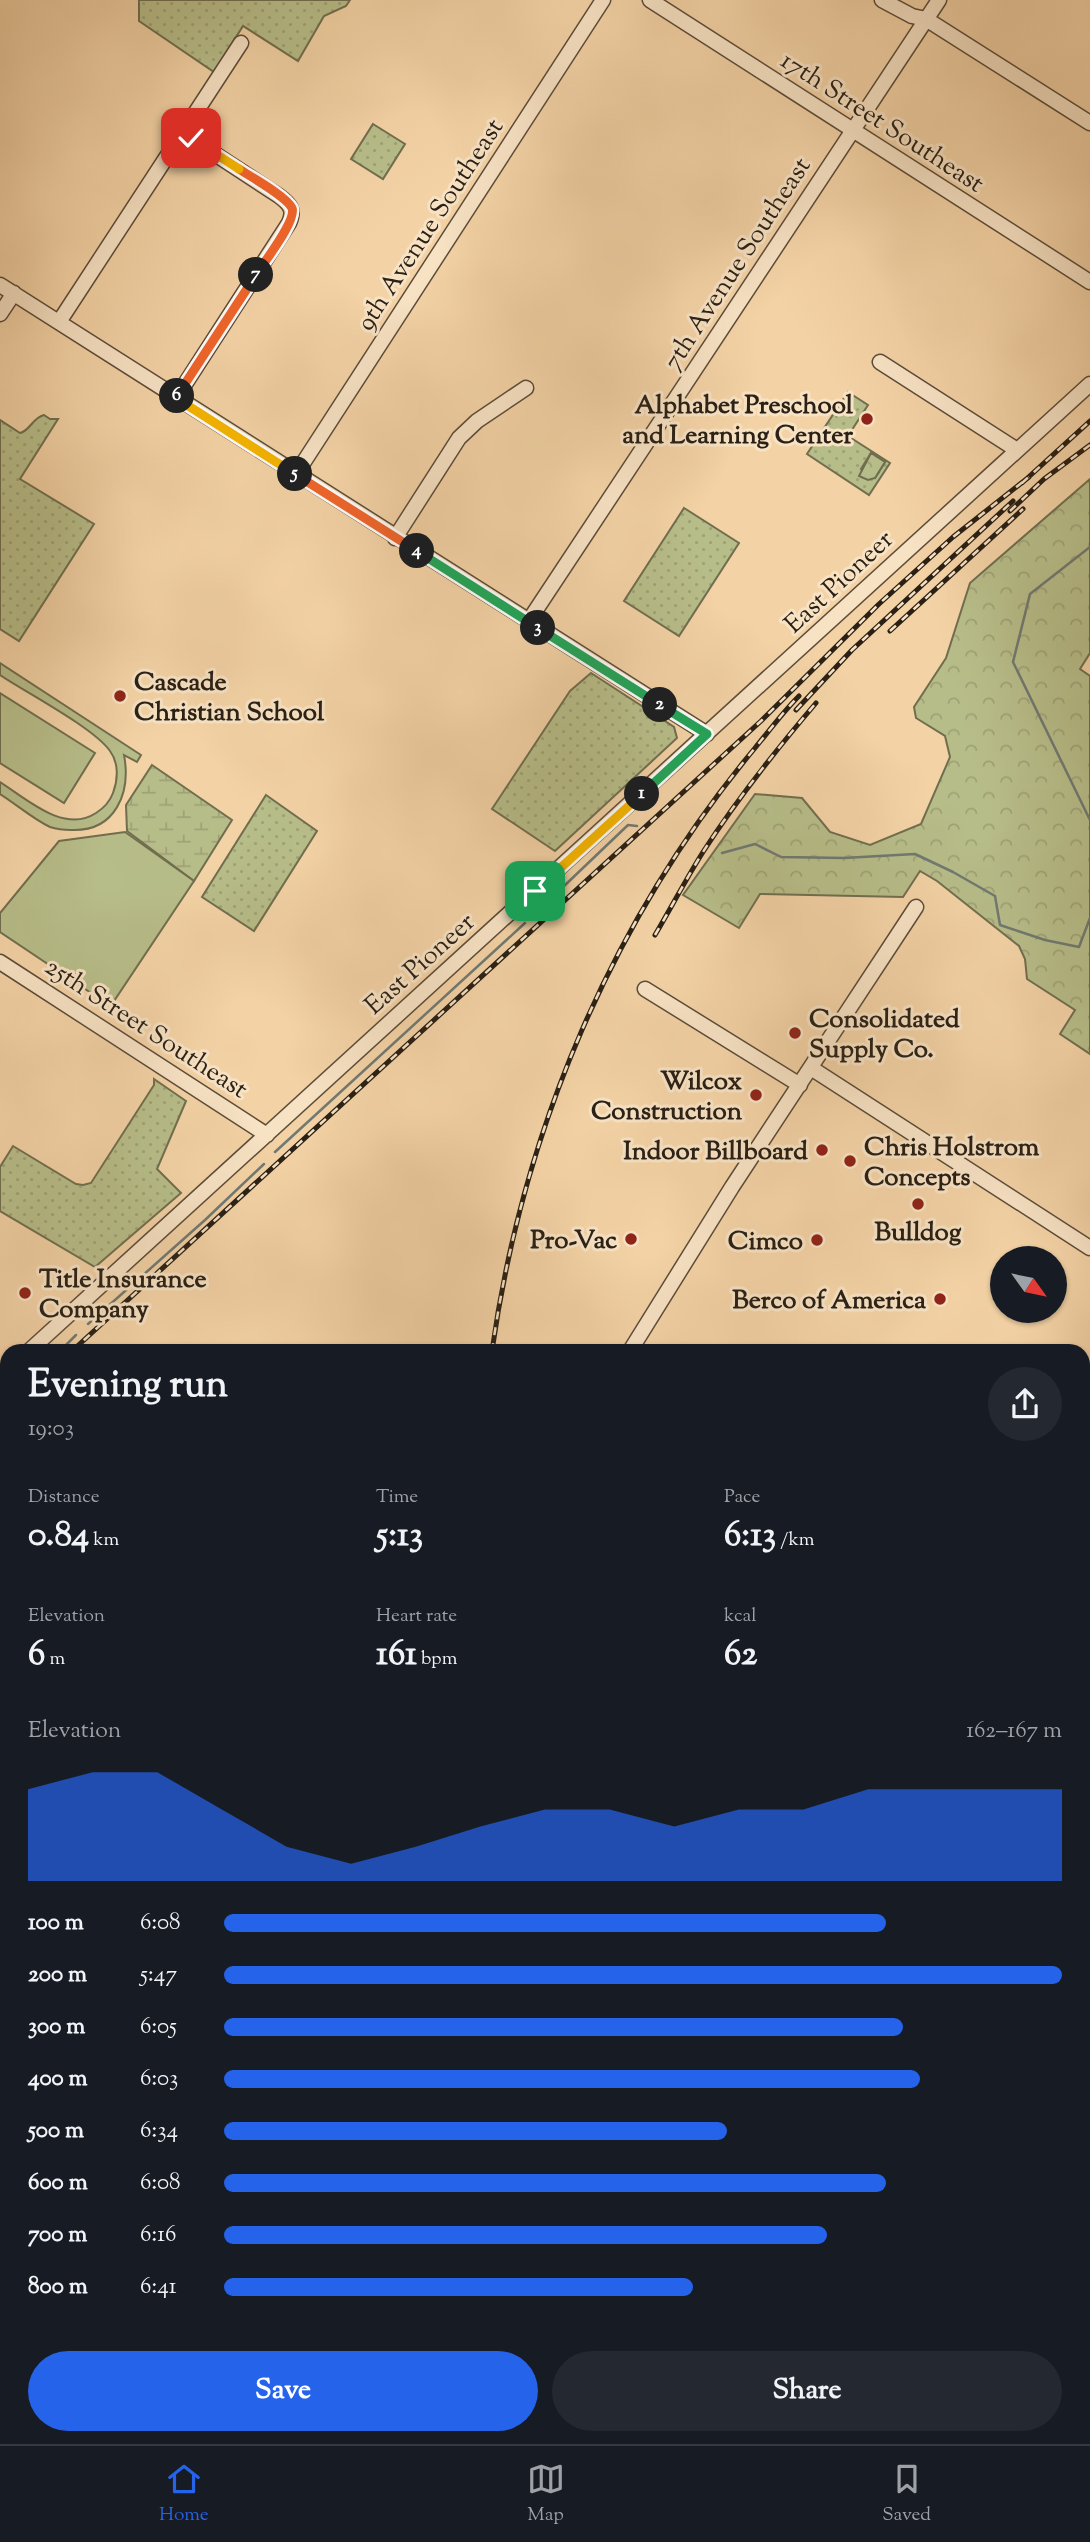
<!DOCTYPE html>
<html lang="en">
<head>
<meta charset="utf-8">
<style>
  :root { --surface:#171b24; --page:#242831; --text:#f1f3f6; --muted:#9ea1a6; --line:#363941; --accent:#2563eb }
  body { margin:0; font-family:"Sorts Mill Goudy",serif; background:var(--page); color:var(--text); height:100vh; display:flex; flex-direction:column; font-size:26px; white-space:nowrap }
  * { box-sizing:border-box; margin:0 }
  p { font-size:23px; color:var(--muted) }
  .icon { flex:none; width:38px; height:38px; fill:none; stroke:currentColor; stroke-width:2; stroke-linecap:round; stroke-linejoin:round }
  .map { position:relative; flex:1; overflow:hidden }
  .panel { position:absolute; left:0px; top:1344px; width:1090px; height:1101px; display:flex; flex-direction:column; background:var(--surface); border-radius:21px 21px 0 0; box-shadow:0 2px 5px #0004 }
  .panel>* { flex:none }
  .needle { width:46px; rotate:123deg }
  .tools { position:absolute; left:990px; top:1246px; display:grid; gap:14px }
  .tools a { display:grid; place-items:center; width:77px; height:77px; border-radius:50%; background:var(--surface); box-shadow:0 2px 5px #0004; font-size:35px }
  .pin { position:absolute; display:grid; place-items:center; width:60px; height:60px; color:#fff; margin:-30px; border-radius:14px; box-shadow:0 4px 10px #0006 }
  .km { position:absolute; width:35px; height:35px; margin:-18px; border-radius:50%; background:#222; color:#fff; font-size:19px; line-height:35px; text-align:center }
  .round { display:grid; place-items:center; flex:none; width:74px; height:74px; border-radius:37px; background:var(--page) }
  .overview { display:flex; align-items:center; justify-content:space-between; height:119px; padding:0 28px }
  h1 { font-size:38px; font-weight:700; line-height:52px }
  .metrics { display:grid; grid-template-columns:repeat(3,1fr); gap:10px; height:119px; padding:7px 28px }
  .metrics div { display:grid; align-content:center }
  .metrics b { font-size:35px; font-weight:700 }
  .metrics small { font-size:19px; font-weight:400 }
  .metrics p { font-size:19px }
  .chart { height:196px; padding:14px 28px }
  .chart p { display:flex; justify-content:space-between }
  .chart svg { width:100%; height:126px; margin-top:7px; fill:var(--accent); opacity:.7 }
  .cta { display:flex; gap:14px; margin-top:auto; padding:14px 28px }
  .cta a { flex:1; height:80px; border-radius:42px; background:var(--accent); color:#fff; font-size:28px; font-weight:700; line-height:80px; text-align:center }
  .cta a+a { background:var(--page); color:var(--text) }
  ul { padding:0 28px; list-style:none; font-size:23px }
  li { display:grid; grid-template-columns:112px 84px 1fr; align-items:center; height:52px }
  li i { height:18px; border-radius:9px; background:var(--accent) }
  .tabs { display:flex; justify-content:space-around; align-items:center; height:98px; border-top:2px solid var(--line); background:var(--surface); font-size:19px; color:var(--muted) }
  .tabs a { display:grid; justify-items:center; gap:4px }
  .tabs .current { color:var(--accent) }
  .map>svg:first-child { display:block }
  .grass { fill:url(#grass-dots); stroke:#706e4f; stroke-width:2; fill-rule:evenodd }
  .forest { fill:url(#forest-crowns); stroke:#706e4f; stroke-width:2 }
  .wetland { fill:url(#wetland-marsh); stroke:#706e4f; stroke-width:2 }
  .pitch { fill:#b7bd89; stroke:#706e4f; stroke-width:2 }
  .lines { fill:none; stroke-linecap:round; stroke-linejoin:round }
  .stream { stroke:#707972; stroke-width:2.5 }
  .minor-casing { stroke:#5c4c39; stroke-width:17 }
  .major-casing { stroke:#2a2015; stroke-width:20 }
  .minor { stroke:#f7e2c4; stroke-width:14 }
  .major { stroke:#f3d2a5; stroke-width:18 }
  .rail-casing { stroke:#2a2015; stroke-width:5 }
  .rail { stroke:#f7e2c4; stroke-width:2.5; stroke-dasharray:8; stroke-linecap:butt }
  .split-1-casing { stroke:#fff; stroke-width:14 }
  .split-2-casing { stroke:#fff; stroke-width:14 }
  .split-3-casing { stroke:#fff; stroke-width:14 }
  .split-4-casing { stroke:#fff; stroke-width:14 }
  .split-5-casing { stroke:#fff; stroke-width:14 }
  .split-6-casing { stroke:#fff; stroke-width:14 }
  .split-7-casing { stroke:#fff; stroke-width:14 }
  .split-8-casing { stroke:#fff; stroke-width:14 }
  .split-9-casing { stroke:#fff; stroke-width:14 }
  .split-1 { stroke:#f5b400; stroke-width:9 }
  .split-2 { stroke:#22a559; stroke-width:9 }
  .split-3 { stroke:#22a559; stroke-width:9 }
  .split-4 { stroke:#22a559; stroke-width:9 }
  .split-5 { stroke:#f0652b; stroke-width:9 }
  .split-6 { stroke:#f5b400; stroke-width:9 }
  .split-7 { stroke:#f0652b; stroke-width:9 }
  .split-8 { stroke:#f0652b; stroke-width:9 }
  .split-9 { stroke:#f5b400; stroke-width:9 }
  .poi-dot { fill:#8f2418; stroke:#f7e2c4; stroke-width:2.5 }
  .labels { text-anchor:middle; stroke-width:6; stroke-linejoin:round; paint-order:stroke }
  .street-label { font-size:26px; fill:#2a2015; stroke:#f7e2c4 }
  .poi-label { font-size:26px; font-weight:bold; fill:#2a2015; stroke:#f7e2c4; text-anchor:end }
</style>
</head>
<body>
<div class="map">
<svg width="1090" height="2444" viewBox="0 0 1090 2444">
  <defs>
    <pattern id="grass-dots" width="8" height="8" patternUnits="userSpaceOnUse" patternTransform="scale(1.75)"><rect width="8" height="8" fill="#b7bd89"/><path d="M2 2h.1M6 6h.1" fill="none" stroke="#9ea275" stroke-width="1.8" stroke-linecap="round"/></pattern>
    <pattern id="forest-crowns" width="20" height="18" patternUnits="userSpaceOnUse" patternTransform="scale(1.75)"><rect width="20" height="18" fill="#b7bd89"/><path d="M2 6a3 3 0 1 1 6 0M12 15a3 3 0 1 1 6 0" fill="none" stroke="#9ea275"/></pattern>
    <pattern id="wetland-marsh" width="20" height="14" patternUnits="userSpaceOnUse" patternTransform="scale(1.75)"><rect width="20" height="14" fill="#b7bd89"/><path d="M1 5h8M5 5V1M11 12h8M15 12V8" fill="none" stroke="#9ea275"/></pattern>
  </defs>
  <rect width="100%" height="100%" fill="#f3d2a5"/>
  <filter id="stains"><feTurbulence type="fractalNoise" baseFrequency=".00286" numOctaves="4"/><feColorMatrix values="0 0 0 0 .2 0 0 0 0 .09 0 0 0 0 .02 0 0 0 .5 -.17"/></filter>
  <radialGradient id="worn" r=".72"><stop offset=".6" stop-color="#630" stop-opacity="0"/><stop offset="1" stop-color="#630" stop-opacity=".3"/></radialGradient>
  <path class="grass" d="M139,0h211l-4,6 -22,10 -26,45 -55,-35 -29,46 -75,-51z
    M373,124l32,20 -22,35 -32,-20z
    M848,392l20,13 -20,31 42,27 -21,32 -62,-41zM871,453l14,9 -10,16 -14,-9z
    M44,415l6,4h8l-38,60 74,45 -75,117 -19,-12v-209l20,13c10,-2 12,-15 24,-18z
    M684,508l55,35 -60,93 -55,-35z
    M591,673l83,54 3,11 -122,113 -63,-42 78,-118z
    M266,795l51,36 -63,100 -52,-34z
    M154,1079l32,22 -29,68 24,24 -86,74 -95,-56v-44l13,-21 63,38 7,1 8,-2 63,-98z
    M1083,1875l7,4v63l-7,10z"/>
  <path class="forest" d="M871,453l14,9 -10,16 -7,2 -9,-4z
    M1090,479v174l-10,16 10,7v378l-30,-20 15,-24 -48,-31 -2,-20 -6,-13 -82,-65 -17,-10 -17,26 -143,-3 -21,34 -56,-33 72,-101 47,4 28,34 40,13 51,-21 29,-67 -5,-21 -29,-18 -2,-11 32,-49 24,-75z"/>
  <path class="wetland" d="M152,765l80,55 -38,61 -67,-50 -1,-26z"/>
  <path class="pitch" d="M0,663l141,92 -4,7 -13,-7c7,37 -8,77 -53,75 -6,0 -15,-1 -21,-3 -17,-8 -34,-23 -50,-33v-12c27,17 64,52 96,31 8,-5 14,-12 17,-20 5,-13 6,-30 -3,-42 -16,-23 -83,-58 -110,-76z
    M0,693l95,60 -31,50 -64,-40z
    M125,832l69,49 -80,120 -8,2 -106,-71v-19l59,-72z"/>
  <g class="lines">
    <path class="stream" d="M1090,547l-60,47 -17,68 77,158
      M722,853l33,-9 26,13 63,1 71,-4 38,18 42,24 5,29 45,15 34,7 11,-29
      M541,908l87,-83 9,1
      M275,1152l250,-229
      M88,1324l117,-104 59,-56
      M60,1351l16,-16
      M0,1404l7,-6
      M0,1586l7,3"/>
    <defs>
      <path id="minor" d="M650,0l440,282
        M882,0l30,16 14,3 164,104
        M0,285l707,449
        M0,314l14,-21
        M59,322l182,-279
        M880,362l137,88
        M176,398l113,-175c6,-13 1,-19 -10,-27l-96,-63
        M296,474l307,-474
        M395,538l64,-100 18,-17 49,-33
        M528,622l411,-622
        M0,962l267,173
        M645,989l155,96
        M811,1068l279,180
        M29,1351l1061,-967
        M630,1351l102,-164 184,-280
        M0,1377l7,-7
        M1083,1621l7,-11
        M1083,1710l7,5
        M1083,1835l7,4
        M0,2036l7,-11
        M1083,2150l7,4
        M1083,2312l7,16
        M0,2368l7,5
        M1083,2373l7,-8
        M108,2438l10,6
        M928,2438l3,6
        M89,2444l4,-6
        M1038,2444l4,-6"/>
      <path id="major" d="M1083,1468l7,-11
        M0,1640l7,3
        M777,2438l2,6"/>
    </defs>
    <use href="#minor" class="minor-casing"/>
    <use href="#major" class="major-casing"/>
    <use href="#minor" class="minor"/>
    <use href="#major" class="major"/>
    <defs>
      <path id="rail" d="M1022,483l68,-62
        M1010,511l34,-32 46,-34
        M890,631l133,-122
        M796,710l56,-60 161,-149
        M655,935c16,-27 31,-56 48,-83 34,-53 73,-102 113,-149
        M72,1351l689,-630 118,-117 74,-67 76,-60
        M492,1351c31,-221 120,-431 263,-603 14,-17 28,-36 44,-52
        M0,1416l7,-6
        M730,2438l2,6"/>
    </defs>
    <use href="#rail" class="rail-casing"/>
    <use href="#rail" class="rail"/>
  </g>
  <g class="lines">
    <defs>
      <path id="split-1" d="M535,891l107,-97"/>
      <path id="split-2" d="M642,794l65,-60 -47,-29"/>
      <path id="split-3" d="M538,628l122,77"/>
      <path id="split-4" d="M417,551l121,77"/>
      <path id="split-5" d="M295,474l122,77"/>
      <path id="split-6" d="M177,396l-1,2 119,76"/>
      <path id="split-7" d="M177,396l79,-121"/>
      <path id="split-8" d="M239,169c12,8 47,27 53,39 5,13 -29,55 -36,67"/>
      <path id="split-9" d="M191,138l48,31"/>
    </defs>
    <use href="#split-1" class="split-1-casing"/>
    <use href="#split-2" class="split-2-casing"/>
    <use href="#split-3" class="split-3-casing"/>
    <use href="#split-4" class="split-4-casing"/>
    <use href="#split-5" class="split-5-casing"/>
    <use href="#split-6" class="split-6-casing"/>
    <use href="#split-7" class="split-7-casing"/>
    <use href="#split-8" class="split-8-casing"/>
    <use href="#split-9" class="split-9-casing"/>
    <use href="#split-1" class="split-1"/>
    <use href="#split-2" class="split-2"/>
    <use href="#split-3" class="split-3"/>
    <use href="#split-4" class="split-4"/>
    <use href="#split-5" class="split-5"/>
    <use href="#split-6" class="split-6"/>
    <use href="#split-7" class="split-7"/>
    <use href="#split-8" class="split-8"/>
    <use href="#split-9" class="split-9"/>
  </g>
  <g class="poi-dot">
    <circle cx="867" cy="419" r="7"/>
    <circle cx="120" cy="696" r="7"/>
    <circle cx="795" cy="1033" r="7"/>
    <circle cx="756" cy="1095" r="7"/>
    <circle cx="822" cy="1150" r="7"/>
    <circle cx="850" cy="1161" r="7"/>
    <circle cx="918" cy="1204" r="7"/>
    <circle cx="631" cy="1239" r="7"/>
    <circle cx="817" cy="1240" r="7"/>
    <circle cx="25" cy="1293" r="7"/>
    <circle cx="940" cy="1299" r="7"/>
  </g>
  <g class="labels">
    <g class="street-label">
      <text transform="translate(883 121) rotate(33)" y="9">17th Street Southeast</text>
      <text transform="translate(429 224) rotate(-57)" y="9">9th Avenue Southeast</text>
      <text transform="translate(736 263) rotate(-57)" y="9">7th Avenue Southeast</text>
      <text transform="translate(838 581) rotate(-43)" y="9">East Pioneer</text>
      <text transform="translate(419 963) rotate(-42)" y="9">East Pioneer</text>
      <text transform="translate(147 1027) rotate(33)" y="9">25th Street Southeast</text>
    </g>
    <g class="poi-label">
      <text x="853" y="413">Alphabet Preschool<tspan x="853" dy="30">and Learning Center</tspan></text>
      <text x="134" y="690" text-anchor="start">Cascade<tspan x="134" dy="30">Christian School</tspan></text>
      <text x="809" y="1027" text-anchor="start">Consolidated<tspan x="809" dy="30">Supply Co.</tspan></text>
      <text x="742" y="1089">Wilcox<tspan x="742" dy="30">Construction</tspan></text>
      <text x="864" y="1155" text-anchor="start">Chris Holstrom<tspan x="864" dy="30">Concepts</tspan></text>
      <text x="808" y="1159">Indoor Billboard</text>
      <text x="918" y="1240" text-anchor="middle">Bulldog</text>
      <text x="617" y="1248">Pro-Vac</text>
      <text x="803" y="1249">Cimco</text>
      <text x="39" y="1287" text-anchor="start">Title Insurance<tspan x="39" dy="30">Company</tspan></text>
      <text x="926" y="1308">Berco of America</text>
    </g>
  </g>
  <rect width="100%" height="100%" filter="url(#stains)"/>
  <rect width="100%" height="100%" fill="url(#worn)"/>
</svg>
<div class="tools">
<a><svg class="needle" viewBox="-14 -14 28 28"><path d="M0-13l5 13h-10z" fill="#e53935"/><path d="M0 13l5-13h-10z" fill="#9ea1a6"/></svg></a>
</div>
<div class="pin" style="left:535px;top:891px;background:#1e9e55"><svg class="icon" aria-label="arrive" viewBox="0 0 24 24"><path d="M6 21V4h12l-3 4 3 4H6"/></svg></div>
<div class="pin" style="left:191px;top:138px;background:#d93025"><svg class="icon" aria-label="check" viewBox="0 0 24 24"><path d="M5 12l5 5 9-10"/></svg></div>
<b class="km" style="left:642px;top:794px">1</b>
<b class="km" style="left:660px;top:705px">2</b>
<b class="km" style="left:538px;top:628px">3</b>
<b class="km" style="left:417px;top:551px">4</b>
<b class="km" style="left:295px;top:474px">5</b>
<b class="km" style="left:177px;top:396px">6</b>
<b class="km" style="left:256px;top:275px">7</b>
<section class="panel">
<div class="overview"><div><h1>Evening run</h1><p>19:03</p></div><a class="round"><svg class="icon" aria-label="share" viewBox="0 0 24 24"><path d="M12 15V3M7 8l5-5 5 5M5 13v7h14v-7"/></svg></a></div>
<div class="metrics">
<div><p>Distance</p><b>0.84<small> km</small></b></div>
<div><p>Time</p><b>5:13</b></div>
<div><p>Pace</p><b>6:13<small> /km</small></b></div>
</div>
<div class="metrics">
<div><p>Elevation</p><b>6<small> m</small></b></div>
<div><p>Heart rate</p><b>161<small> bpm</small></b></div>
<div><p>kcal</p><b>62</b></div>
</div>
<div class="chart"><p><span>Elevation</span>162–167 m</p>
<svg viewBox="0 0 160 44" preserveAspectRatio="none"><path d="M0 44V12L10 6L20 6L30 19L40 32L50 38L60 32L70 25L80 19L90 19L100 25L110 19L120 19L130 12L140 12L150 12L160 12V44z"/></svg>
</div>
<ul>
<li><b>100 m</b>6:08<i style="width:79%"></i></li>
<li><b>200 m</b>5:47<i style="width:100%"></i></li>
<li><b>300 m</b>6:05<i style="width:81%"></i></li>
<li><b>400 m</b>6:03<i style="width:83%"></i></li>
<li><b>500 m</b>6:34<i style="width:60%"></i></li>
<li><b>600 m</b>6:08<i style="width:79%"></i></li>
<li><b>700 m</b>6:16<i style="width:72%"></i></li>
<li><b>800 m</b>6:41<i style="width:56%"></i></li>
</ul>
<div class="cta"><a>Save</a><a>Share</a></div>
</section>
</div>
<nav class="tabs">
<a class="current"><svg class="icon" aria-label="home" viewBox="0 0 24 24"><path d="M3 11l9-7 9 7M6 9v11h12V9"/></svg>Home</a>
<a><svg class="icon" aria-label="map" viewBox="0 0 24 24"><path d="M3 6l6-2 6 2 6-2v14l-6 2-6-2-6 2zM9 4v14M15 6v14"/></svg>Map</a>
<a><svg class="icon" aria-label="saved" viewBox="0 0 24 24"><path d="M7 4h10v16l-5-4-5 4z"/></svg>Saved</a>
</nav>
</body>
</html>
